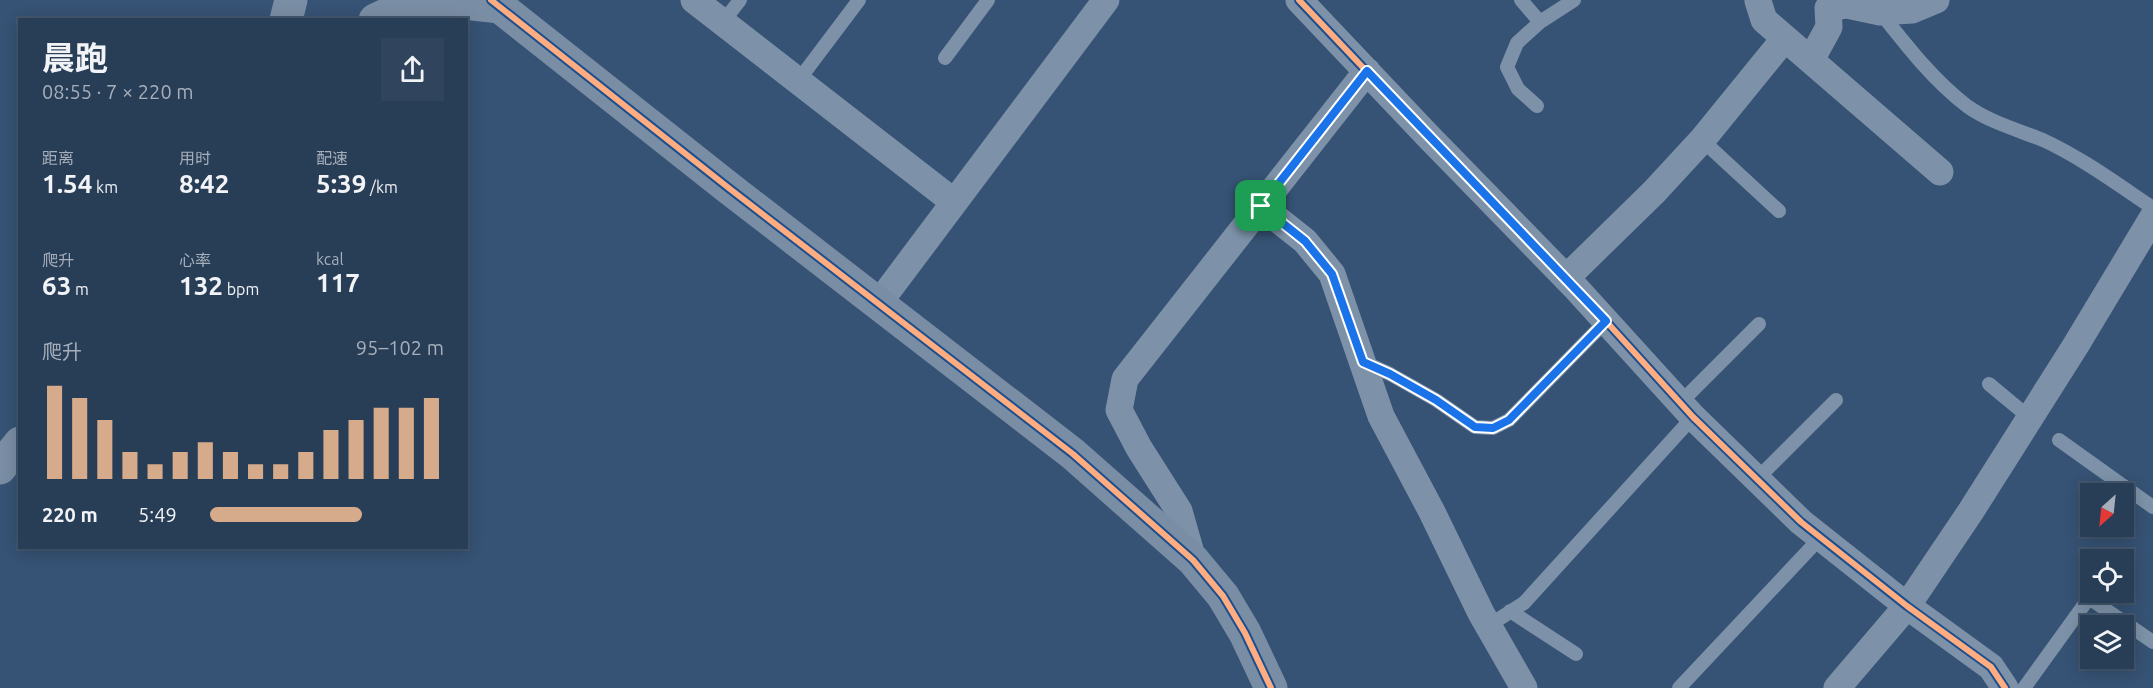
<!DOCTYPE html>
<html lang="zh">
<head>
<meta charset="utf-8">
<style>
  :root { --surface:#283e57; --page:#30455d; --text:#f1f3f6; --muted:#a5aeba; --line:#44576d; --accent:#d6ab8b }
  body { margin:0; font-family:Ubuntu,"Noto Sans SC",sans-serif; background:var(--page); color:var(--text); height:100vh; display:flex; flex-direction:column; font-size:22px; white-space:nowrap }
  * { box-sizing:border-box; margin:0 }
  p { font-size:20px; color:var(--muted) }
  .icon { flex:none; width:33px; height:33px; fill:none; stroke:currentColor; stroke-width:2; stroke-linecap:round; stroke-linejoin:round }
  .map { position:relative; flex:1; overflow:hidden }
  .side { position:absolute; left:18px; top:18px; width:450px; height:531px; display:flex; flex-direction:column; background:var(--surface); border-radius:0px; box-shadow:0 3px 15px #0003,0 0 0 2px var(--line) }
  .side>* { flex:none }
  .needle { width:39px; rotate:207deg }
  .fabs { position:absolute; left:2080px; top:483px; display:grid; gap:12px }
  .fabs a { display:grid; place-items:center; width:54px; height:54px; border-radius:0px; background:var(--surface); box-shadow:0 3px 15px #0003,0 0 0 2px var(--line); font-size:30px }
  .pin { position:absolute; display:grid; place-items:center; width:51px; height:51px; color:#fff; margin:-26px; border-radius:12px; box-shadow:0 3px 9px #0006 }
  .round { display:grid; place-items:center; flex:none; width:63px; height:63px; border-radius:0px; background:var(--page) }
  .headline { display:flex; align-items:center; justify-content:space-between; height:102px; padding:0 24px }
  h1 { font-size:33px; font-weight:700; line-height:45px }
  .stats { display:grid; grid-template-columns:repeat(3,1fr); gap:9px; height:102px; padding:6px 24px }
  .stats div { display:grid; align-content:center }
  .stats b { font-size:26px; font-weight:700 }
  .stats small { font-size:16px; font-weight:400 }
  .stats p { font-size:16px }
  .chart { height:168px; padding:12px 24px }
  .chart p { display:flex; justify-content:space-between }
  .chart svg { width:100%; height:108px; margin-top:6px; stroke:var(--accent); stroke-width:6 }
  ul { padding:0 24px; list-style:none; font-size:20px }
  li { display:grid; grid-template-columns:96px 72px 1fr; align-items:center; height:45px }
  li i { height:15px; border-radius:8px; background:var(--accent) }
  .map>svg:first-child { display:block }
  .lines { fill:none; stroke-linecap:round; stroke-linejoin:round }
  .lane { stroke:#7d92a8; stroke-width:14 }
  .street { stroke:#7d92a8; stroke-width:27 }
  .secondary { stroke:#798da4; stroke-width:33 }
  .cycleway-casing { stroke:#1b4f8f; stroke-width:10 }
  .cycleway { stroke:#ffac80; stroke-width:6 }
  .route-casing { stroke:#fff; stroke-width:12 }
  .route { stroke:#1a73e8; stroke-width:8 }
</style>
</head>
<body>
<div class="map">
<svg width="2153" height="688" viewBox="0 0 2153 688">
  <rect width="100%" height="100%" fill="#365274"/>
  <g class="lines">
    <path class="lane" d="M1521,0l19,22
      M1880,12c26,33 53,68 87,94 22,16 51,24 76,34 39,18 74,44 110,68
      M723,22l17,-22
      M945,58l43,-58
      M798,81l61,-81
      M1537,106l-19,-17 -11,-22 10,-24 23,-21 34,-22
      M1702,140l77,71
      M1363,362l27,12 46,26 39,27 18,1 16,-8 97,-99
      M1989,384l41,34
      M1680,403l79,-79
      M2059,440l94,67
      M1757,479l79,-79
      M1510,611l66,43
      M1488,626l36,-23 169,-186
      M1679,688l142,-151
      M2024,688l65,-90 64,44"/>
    <path class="street" d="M694,0l260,202
      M1299,0l127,134 148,152 119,131 108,105 106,84 84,61 14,21
      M1758,1l6,19 176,152
      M1811,60l18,-33 -1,-19 19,-3 33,7 32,-2 24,-10
      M1261,206l44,35 27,33 49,142 51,96 49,101 43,75
      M1566,278l88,-86 48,-52 83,-102
      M878,304l228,-304
      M1193,560l-14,-49 -40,-63 -20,-38 6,-31 242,-308
      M1837,688l70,-82 64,-95 105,-166 77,-128"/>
    <path class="secondary" d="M491,0l239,189 343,265 120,106 30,36 22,37 26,55
      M286,20l5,-20
      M375,20l34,-16 36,-3 55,6
      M0,468l20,-25"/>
    <defs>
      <path id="cycleway" d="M491,0l239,189 343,265 120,106 30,36 22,37 26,55
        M1299,0l127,134 148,152 119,131 108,105 106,84 84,61 14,21"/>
    </defs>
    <use href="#cycleway" class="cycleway-casing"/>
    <use href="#cycleway" class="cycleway"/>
  </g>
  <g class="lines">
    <defs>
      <path id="route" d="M1367,71l239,250 -97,99 -16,8 -18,-1 -39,-27 -46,-26 -27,-12 -31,-88 -27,-33 -44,-35z"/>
    </defs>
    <use href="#route" class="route-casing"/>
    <use href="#route" class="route"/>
  </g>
</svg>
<div class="fabs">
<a><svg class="needle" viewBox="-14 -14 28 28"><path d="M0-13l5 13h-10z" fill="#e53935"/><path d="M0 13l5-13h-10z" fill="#a5aeba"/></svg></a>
<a><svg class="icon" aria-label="locate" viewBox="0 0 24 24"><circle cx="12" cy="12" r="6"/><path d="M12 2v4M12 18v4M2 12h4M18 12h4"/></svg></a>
<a><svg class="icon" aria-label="layers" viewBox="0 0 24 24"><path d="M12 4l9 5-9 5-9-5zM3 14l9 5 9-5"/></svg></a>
</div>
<div class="pin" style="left:1261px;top:206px;background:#1e9e55"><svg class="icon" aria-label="arrive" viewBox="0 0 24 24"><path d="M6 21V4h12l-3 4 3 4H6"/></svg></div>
<section class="side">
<div class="headline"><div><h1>晨跑</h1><p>08:55 · 7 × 220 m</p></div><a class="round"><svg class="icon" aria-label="share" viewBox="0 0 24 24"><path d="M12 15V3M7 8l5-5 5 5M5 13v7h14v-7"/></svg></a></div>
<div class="stats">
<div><p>距离</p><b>1.54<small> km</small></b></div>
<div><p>用时</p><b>8:42</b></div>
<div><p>配速</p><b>5:39<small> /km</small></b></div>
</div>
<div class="stats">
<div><p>爬升</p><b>63<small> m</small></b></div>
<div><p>心率</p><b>132<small> bpm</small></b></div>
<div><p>kcal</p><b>117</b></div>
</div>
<div class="chart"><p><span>爬升</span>95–102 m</p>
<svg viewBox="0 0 160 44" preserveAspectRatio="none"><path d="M5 44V6M15 44V11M25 44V20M35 44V33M45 44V38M55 44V33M65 44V29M75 44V33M85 44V38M95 44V38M105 44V33M115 44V24M125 44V20M135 44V15M145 44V15M155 44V11"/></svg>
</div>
<ul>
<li><b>220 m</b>5:49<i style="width:65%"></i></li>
</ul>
</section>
</div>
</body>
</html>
